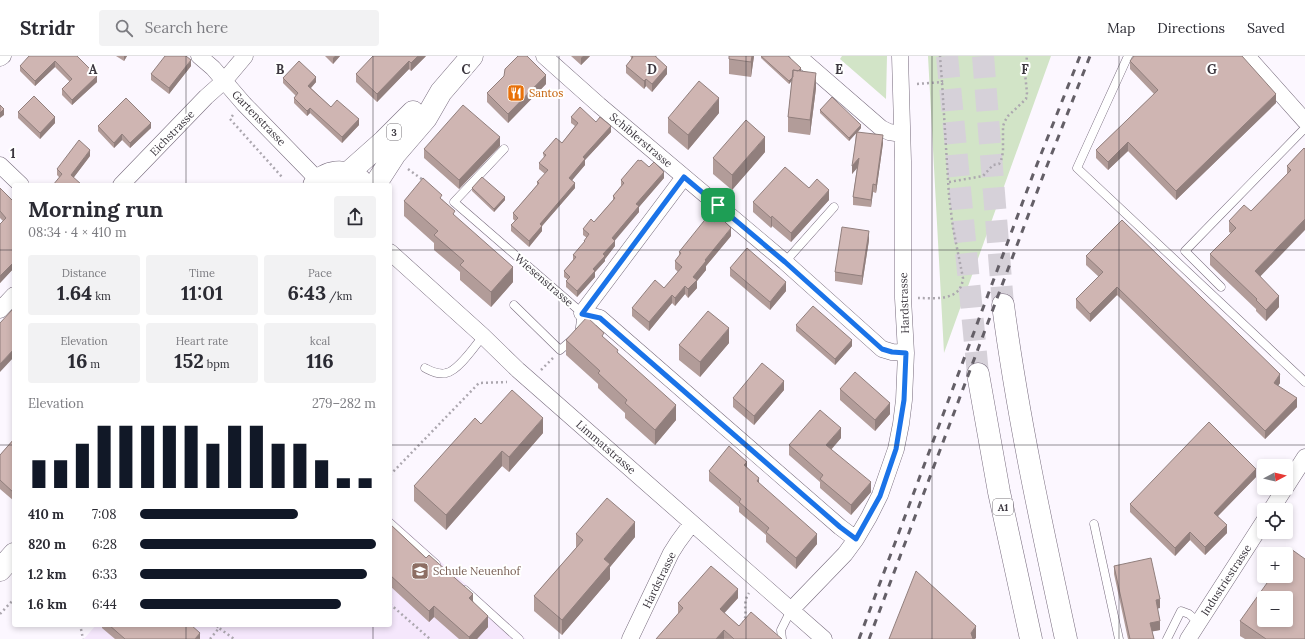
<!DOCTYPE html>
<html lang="en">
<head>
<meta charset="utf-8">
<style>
  :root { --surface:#fff; --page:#f2f2f3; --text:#2b2b33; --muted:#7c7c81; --line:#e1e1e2; --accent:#111827 }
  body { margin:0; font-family:Lora,serif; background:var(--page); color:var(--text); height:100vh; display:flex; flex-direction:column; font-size:15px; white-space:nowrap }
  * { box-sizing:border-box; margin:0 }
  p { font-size:13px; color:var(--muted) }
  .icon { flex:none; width:22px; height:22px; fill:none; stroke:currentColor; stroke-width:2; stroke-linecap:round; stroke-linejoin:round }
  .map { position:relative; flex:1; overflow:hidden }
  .side { position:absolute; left:12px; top:127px; width:380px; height:444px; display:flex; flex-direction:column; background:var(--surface); border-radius:4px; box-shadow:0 2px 6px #0003 }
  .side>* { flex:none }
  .needle { width:26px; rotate:83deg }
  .tools { position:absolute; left:1257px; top:403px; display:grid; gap:8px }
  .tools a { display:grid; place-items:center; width:36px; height:36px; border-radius:4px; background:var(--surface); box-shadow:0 2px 6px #0003; font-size:20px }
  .pin { position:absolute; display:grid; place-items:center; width:34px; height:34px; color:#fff; margin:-17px; border-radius:8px; box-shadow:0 2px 6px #0006 }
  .round { display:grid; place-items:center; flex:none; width:42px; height:42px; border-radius:4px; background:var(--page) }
  .headline { display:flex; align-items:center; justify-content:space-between; height:68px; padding:0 16px }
  h1 { font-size:22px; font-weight:700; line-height:30px }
  .stats { display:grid; grid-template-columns:repeat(3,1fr); gap:6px; height:68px; padding:4px 16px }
  .stats div { display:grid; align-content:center; border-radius:4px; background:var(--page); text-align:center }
  .stats b { font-size:20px; font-weight:700 }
  .stats small { font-size:11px; font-weight:400 }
  .stats p { font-size:11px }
  .chart { height:112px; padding:8px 16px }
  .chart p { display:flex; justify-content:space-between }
  .chart svg { width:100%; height:72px; margin-top:4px; stroke:var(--accent); stroke-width:6 }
  ul { padding:0 16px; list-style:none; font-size:13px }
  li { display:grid; grid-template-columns:64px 48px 1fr; align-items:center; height:30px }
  li i { height:10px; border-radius:5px; background:var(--accent) }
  header { display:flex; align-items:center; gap:24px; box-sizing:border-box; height:56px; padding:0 20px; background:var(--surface); border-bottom:1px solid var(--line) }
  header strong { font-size:19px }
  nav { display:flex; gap:22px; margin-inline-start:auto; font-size:14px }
  .search { width:280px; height:36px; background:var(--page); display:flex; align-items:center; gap:10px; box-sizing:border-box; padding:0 14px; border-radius:4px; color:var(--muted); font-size:15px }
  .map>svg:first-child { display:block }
  .built { fill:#f5e7fc }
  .green { fill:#d2e4c7 }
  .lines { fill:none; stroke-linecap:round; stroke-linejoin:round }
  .highway-tunnel { stroke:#d6d1d9; stroke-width:22; stroke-dasharray:22 11; stroke-linecap:butt }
  .lane-casing { stroke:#776b7d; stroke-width:9 }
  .street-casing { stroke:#776b7d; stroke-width:17 }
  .primary-casing { stroke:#776b7d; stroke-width:23 }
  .highway-casing { stroke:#776b7d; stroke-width:23 }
  .path { stroke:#aca7af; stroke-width:2.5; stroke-dasharray:2 3; stroke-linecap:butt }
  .lane { stroke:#fff; stroke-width:8 }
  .street { stroke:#fff; stroke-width:16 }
  .primary { stroke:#fff; stroke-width:22 }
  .highway { stroke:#fff; stroke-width:22 }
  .rail { stroke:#645f67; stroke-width:3; stroke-dasharray:7 7; stroke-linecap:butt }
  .wall { fill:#b29c99 }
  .shaded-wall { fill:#917f7d }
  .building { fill:#cfb5b2; stroke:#917f7d; fill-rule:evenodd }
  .route-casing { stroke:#fff; stroke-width:8 }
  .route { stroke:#1a73e8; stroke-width:5 }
  .grid { fill:none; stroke:#3c373f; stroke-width:1; stroke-opacity:0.55 }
  .labels { text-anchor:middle; stroke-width:4; stroke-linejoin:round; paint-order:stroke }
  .shield { fill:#fff; stroke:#767379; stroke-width:1 }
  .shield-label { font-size:10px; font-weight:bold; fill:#3c373f }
  .food-label { font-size:11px; fill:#c56008; stroke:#fff; text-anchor:start }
  .street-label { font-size:11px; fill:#3c373f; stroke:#fff }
  .education-label { font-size:11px; fill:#785e54; stroke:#fff; text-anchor:start }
  .grid-label { font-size:13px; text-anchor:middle; font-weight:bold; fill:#3c373f; stroke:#fff; stroke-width:4; stroke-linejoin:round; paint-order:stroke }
</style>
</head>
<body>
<header>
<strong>Stridr</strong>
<div class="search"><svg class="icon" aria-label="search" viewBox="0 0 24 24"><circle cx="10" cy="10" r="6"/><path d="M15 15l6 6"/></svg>Search here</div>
<nav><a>Map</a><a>Directions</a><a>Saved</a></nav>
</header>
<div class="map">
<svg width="1305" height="583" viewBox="0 0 1305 583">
  <rect width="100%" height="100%" fill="#fcf7ff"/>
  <path class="built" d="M390,460l136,123h-442l12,-14h294z"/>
  <path class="green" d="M842,0h45l-1,43 -46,-40z
    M928,0h123l-107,297z"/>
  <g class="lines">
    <path class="highway-tunnel" d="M947,0l31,318
      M983,0l20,249"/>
    <defs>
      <path id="lane" d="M1128,0l-51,112 228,214
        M504,93l-50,53 128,111 -3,21 -19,16 -46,-45
        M785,206l49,-55
        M1221,231l-36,-36 120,-123
        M425,312c6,3 13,7 21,5 12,-2 29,-27 37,-37
        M390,467l46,41
        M1094,468l25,115
        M465,534l54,49
        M782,583l-1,-9 10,-20
        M1167,583l14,-28 8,3 9,8"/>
      <path id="street" d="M199,0l14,12 31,36 74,76
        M544,0l55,49 186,157 97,87 10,3 14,1
        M798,0l83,72 8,4 13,2
        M1247,0l58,65
        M0,2l3,-2
        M0,109l21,20
        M684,121l-102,136 18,5 240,209 16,12
        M121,129l85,-88 18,-16 21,-25
        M390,196l93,84 35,34 306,269
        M0,254l14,-15
        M1286,431l19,-30
        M1271,454l14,-22
        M791,554l54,-56 11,-15 13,-22 11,-22 16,-46 5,-25 3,-24 2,-47 -3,-55v-137l-3,-105
        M630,583l41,-86 7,-11 14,-19
        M1188,583l76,-118"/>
      <path id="primary" d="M348,117l36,-32 29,-29
        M314,129c12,-15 31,-17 46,-5
        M375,129l20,-31 31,-36 15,-26 31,-36
        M0,514l14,-16"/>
      <path id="highway" d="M1003,249c15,113 39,223 63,334
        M978,318l21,118 32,147"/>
    </defs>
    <use href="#lane" class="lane-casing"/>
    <use href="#street" class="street-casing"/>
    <use href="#primary" class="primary-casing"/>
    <use href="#highway" class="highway-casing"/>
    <path class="path" d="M917,28l25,-2 -2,-26
      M233,59l-3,4 52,58
      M408,113l15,11
      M949,126l34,-6 10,-11 6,-1 2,-3 2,-9v-26l2,-5 3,-5 18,-17 1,-6 -2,-20 2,-17
      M918,242c17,0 43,4 45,-20l-10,-50 -4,-32 -7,-114
      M541,314l12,-12
      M390,419l89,-92 28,-1
      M390,548l40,35
      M0,558l14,-15
      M743,567c6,-10 -2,-18 6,-30
      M222,569l-3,3 15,11
      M81,573l2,10
      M210,583l9,-11 -3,-3"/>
    <use href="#lane" class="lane"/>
    <use href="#street" class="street"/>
    <use href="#primary" class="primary"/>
    <use href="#highway" class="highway"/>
    <path class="rail" d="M859,583l175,-467 46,-116
      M869,583l174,-463 47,-120"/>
  </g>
  <path class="wall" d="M77,0l20,26 -25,23 -10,-10v-6l8,-7 -15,-15 -20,19 -15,-15v-5z
    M116,0h11l-3,5z
    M325,0h15l-7,8z
    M426,0l-15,15 -2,-2 -32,33 -21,-20v-8z
    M571,0h19l-9,9z
    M630,0h27l-1,1 11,17 -15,18 -6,-6 -2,3 -18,-16v-7l5,-6v-3z
    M754,0l-3,21 -22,-3v-15z
    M761,0h27l28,32 -6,47 -22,-3v-15l4,-37 -3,4 -28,-26z
    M1130,5l146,42 -100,97 -48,-49 -20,19 -12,-12v-8l58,-56 -24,-25z
    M191,10l-22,28 -18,-14v-6z
    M283,22l33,4 -5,6 20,19 28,18 -17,18 -32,-30 -3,3 -13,-13v-5l2,-2 -13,-13z
    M546,28l-38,39 -21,-21v-9z
    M820,54l41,18 -3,4 25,11 -7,50 -3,-1 -2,15 -18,-2v-8l4,-30 -5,7 4,-41 -7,8 -29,-28z
    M18,56l37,11 -15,16 -22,-21z
    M719,57l-31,37 -20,-17v-15z
    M571,61l25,5 15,10 -26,28v5l-13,15 3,8 -33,38v5l-13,16 -18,-16v-6l4,-4 -2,-2v-6l24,-28v-3l8,-8 -6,-5v-6l5,-5 -1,-5 19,-10 13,-17 -4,-3z
    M98,70l53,2 -21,20 -8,-8 -8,8 -16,-17z
    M500,90l-41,43 -35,-31v-9z
    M1304,92l-44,128 19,31 -13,14 -10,-10v-2l-46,-44v-11l21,-21 -2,-1v-11l22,-10 36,-37v-8z
    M765,96l-33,38 -19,-16v-16z
    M90,100l-16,21 -14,1 -3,-3v-6z
    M649,111l15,11 -25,29v5l-25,28 1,6 -10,13v2l-10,11v5l-18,20 -11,-10v-6l2,-1 -4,-3v-6l9,-11v-5l11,-12v-2l3,-3 -4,-3v-6l11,-7 19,-22v-4l8,-10v-6z
    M0,132l14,14v66l-14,15v-59l3,-3 -3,-3z
    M472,132l33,12 -11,12 -22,-21z
    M809,132l20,12 -38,42 -19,-16 -1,2 -18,-16v-10z
    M442,143l13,17 58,66 -22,25 -31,-27v-8l-26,-22v-7l-30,-27v-15z
    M731,180l-25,30v4l-9,11v7l-9,10 -3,-4 -10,12 -3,-3 -23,28 -17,-15v-8l32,-20 14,-16 -3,-3v-8l4,-5v-4z
    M869,184l-7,45 -27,-4v-9z
    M1086,200l194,127 -2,3 19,21 -32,32 -148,-144 -27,27 -14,-14v-9l23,-22 -13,-12z
    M730,212l56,23 -16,19 -40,-34z
    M796,269l56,21 -17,19 -39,-34z
    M604,282l72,82 -21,25 -30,-27v-5l-27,-25v-4l-32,-29v-15z
    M729,287l-29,34 -21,-17v-15z
    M840,333l50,25 -15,17 -35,-31z
    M784,334l-30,35 -21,-18v-9z
    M481,368l62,9 -34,39 -7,-6 -56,64 -32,-29v-15z
    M841,382l-10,12 40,42 -20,23 -31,-27v-6l-31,-27v-10z
    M14,383v62l-14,-12v-34z
    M747,411l12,16 58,61 -21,25 -30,-27v-7l-27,-23v-5l-30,-26v-10z
    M1256,421l-38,39 9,17 -22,22 -15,-15 -15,16 -45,-44v-8z
    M390,468l83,77 15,26 -11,12h-18l-25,-22 -5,5 -39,-36z
    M576,478l59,3 -25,30v12l-48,56 -28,-24v-15l42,-48z
    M1114,510l46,42h-3l3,22 -8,1 2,8h-26l-14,-65z
    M738,542l-14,15 15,13 43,13h-126l23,-26h-1v-10z
    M1240,565l65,18h-60l-5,-3z
    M102,569h89l9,14h-85l-13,-11z"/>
  <path class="shaded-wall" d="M124,0h3l-3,5z
    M335,0h5l-7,8v-6z
    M418,0h8l-15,15v-8z
    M583,0h7l-9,9v-7z
    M752,0h2l-3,21v-15z
    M191,4v6l-22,28v-6z
    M55,5v6l-20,19v-5z
    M409,5v8l-32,33v-8z
    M667,11v7l-15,18v-8z
    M801,12v3l-12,13v-3z
    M816,17v15l-6,47v-15z
    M546,19v9l-38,39v-9z
    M97,20v6l-25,23v-5z
    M316,21v5l-8,9v-5z
    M646,23v7l-2,3v-8z
    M1276,38v9l-100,97v-9z
    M719,42v15l-31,37v-15z
    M310,52v5l-3,3v-5z
    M4,53v6l-4,3v-5z
    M55,61v6l-15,16v-6z
    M359,63v6l-17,18v-6z
    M151,67v5l-21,20v-5z
    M861,69v3l-12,13v-3z
    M611,70v6l-26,28v5l-16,19v-6l14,-21z
    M122,78v6l-8,8v-5z
    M883,79v8l-7,50v-8z
    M500,81v9l-41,43v-9z
    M765,81v15l-33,38v-15z
    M1128,86v9l-20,19v-8z
    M90,94v6l-19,25v-6z
    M859,102v8l-7,8v-8z
    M664,116v6l-25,29v5l-27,32v-6l24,-34z
    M575,127v5l-33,38v5l-13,16v-6l11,-17z
    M873,128v8l-2,15v-7z
    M829,134v10l-38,42v-9z
    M505,141v3l-11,12v-3z
    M772,160v10l-1,2v-10z
    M1305,163v11l-50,52v-11z
    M731,172v8l-25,30v4l-9,11v7l-9,10v-9l5,-12 12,-17z
    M869,175v9l-7,45v-9z
    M615,185v5l-10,13v2l-10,11v5l-18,20v-6l26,-37z
    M14,206v6l-14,15v-7z
    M513,211v15l-22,25v-15z
    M786,226v9l-16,19v-8z
    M685,230v8l-10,12v-8z
    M1117,231v8l-27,27v-8z
    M672,239v8l-23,28v-9z
    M1279,240v11l-13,14v-11z
    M729,272v15l-29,34v-15z
    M852,284v6l-17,19v-6z
    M14,293v8l-14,15v-8z
    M1280,318v9l-6,9v-9z
    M784,325v9l-30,35v-9z
    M1297,342v9l-32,32v-8z
    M890,347v11l-15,17v-11z
    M676,349v15l-21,25v-15z
    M543,362v15l-34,39v-15z
    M841,372v10l-15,17v-10z
    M502,395v15l-56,64v-15z
    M747,406v10l-3,-7z
    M1256,413v8l-42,43v-7z
    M759,422v10l-2,-7z
    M871,426v10l-20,23v-10z
    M635,466v15l-25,30v12l-48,56v-15l42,-61z
    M1227,469v8l-22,22v-8z
    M1190,476v8l-15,16v-8z
    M817,478v10l-21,25v-11z
    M738,533v9l-18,20v-9z
    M473,538v11l-4,-7z
    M1160,543v9l-4,1v-9z
    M434,550v11l-5,5v-11z
    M488,560v11l-11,12h-8v-2z
    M1160,565v9l-10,2v-9z
    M976,570v12l-1,1h-4v-6z
    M724,574v9h-8z
    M200,577v6h-5z"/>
  <path class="building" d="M29,0h48l20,20 -25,24 -10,-11 10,-10 -17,-18 -20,20 -15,-15z
    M165,0h21l5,4 -22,28 -18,-14z
    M373,0h45l-7,7 -2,-2 -32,33 -21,-20z
    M518,0h9l19,19 -38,39 -21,-21 17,-17 1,-7z
    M632,0h23l12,11 -15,17 -6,-5 -2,2 -18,-15 7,-9z
    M729,0h23l-1,6 -22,-3z
    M761,0h27l13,12 -3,3 -5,-1v7l-4,4z
    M1134,0h108l34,38 -100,97 -48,-49 -20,20 -12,-12 62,-60 -28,-29z
    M299,5l17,16 -8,9 23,21 6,-7 22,19 -17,18 -32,-29 -3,3 -13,-13 4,-5 -15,-15z
    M793,14l23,3 -6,47 -22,-3z
    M699,25l20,17 -31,37 -20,-17z
    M34,40l21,21 -15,16 -22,-21z
    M832,41l29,28 -12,13 -29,-28z
    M126,42l25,25 -21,20 -8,-9 -8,9 -16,-17z
    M0,49l4,4 -4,4z
    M463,49l37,32 -41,43 -35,-31z
    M580,51l16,15 4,-5 11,9 -28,31 2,2 -16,19 6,5 -35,41 2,2 -13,15 -18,-16 7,-7 -5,-5 26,-30 -2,-1 11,-12 -9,-7 7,-8 -3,-2 13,-15 6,5 16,-20 -7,-6z
    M746,64l19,17 -33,38 -19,-17z
    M857,76l26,3 -7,50 -3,-1 -2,16 -18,-3 6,-39 -7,8z
    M79,84l11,10 -19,25 11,10h-29l9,-11 -5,-5z
    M1304,92l1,1v70l-50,52 24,25 -13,14 -10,-10 1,-1 -47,-45 26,-26 -7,-7 15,-16 7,6 40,-41 -4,-4z
    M638,104l2,1 1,-1 8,7 5,-5 10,10 -28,32 3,2 -27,32 3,3 -12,13 2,2 -12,13 2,2 -18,20 -11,-10 4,-4 -6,-6 12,-14 -3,-2 12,-14h-1l5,-7 -6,-5 8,-10 3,3 21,-24 -2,-2 11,-13 -3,-3z
    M785,111l24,21 8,-9 12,11 -38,43 -19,-17 -1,2 -18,-16z
    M482,121l23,20 -11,12 -22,-21z
    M423,122l19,17 -2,3 15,13 -2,3 60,53 -22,25 -31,-27 4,-4 -30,-26 4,-4 -34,-30z
    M0,132l14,14v60l-14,14v-52l6,-6 -6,-7z
    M708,160l7,6 5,-5 11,11 -26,32 1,1 -13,16 4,3 -9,9 -3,-3 -10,12 -3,-3 -23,27 -17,-14 23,-28 9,8 18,-21 -7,-6 6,-8 -2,-1z
    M1122,164l158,154 -6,9 23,15 -32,33 -148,-144 -27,27 -14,-15 27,-27 -17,-16z
    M842,171l27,4 -7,45 -27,-4z
    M747,192l39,34 -16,20 -40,-34z
    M813,250l39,34 -17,19 -39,-34z
    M12,254l2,2v37l-14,15v-41z
    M708,255l21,17 -29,34 -21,-17z
    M587,261l17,16 -2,3 16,14 -1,2 59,53 -21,25 -30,-27 2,-3 -29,-27 2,-2 -34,-31z
    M762,307l22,18 -30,35 -21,-18z
    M855,316l35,31 -15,17 -35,-31z
    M512,334l31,28 -34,39 -7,-6 -56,64 -32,-29 61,-68 6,6z
    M820,354l21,18 -15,17 45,37 -20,23 -31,-26 3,-4 -34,-30z
    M1209,366l47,47 -42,44 13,12 -22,22 -15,-15 -15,16 -45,-44z
    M14,383v54l-14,-13v-25z
    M729,390l18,16 -3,3 15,13 -2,3 60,53 -21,24 -30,-26 3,-4 -30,-26 2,-3 -32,-28z
    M607,442l28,24 -31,37 6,5 -48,56 -28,-24 49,-56 -7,-6z
    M390,468l36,34 3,-3 44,39 -4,4 19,18 -19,21 -35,-31 -5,5 -39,-36z
    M1291,493l14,10v80h-39l-26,-18 32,-45h14v-20zM1264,542h22v22h-22z
    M1151,502l9,41 -4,1 4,21 -10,2 4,16h-24l-16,-73z
    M711,510l27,23 -18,20 19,17 12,-14 31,27h-48l-10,-9 -8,9h-60l27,-31 -5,-5z
    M916,515l60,55 -5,7 2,6h-84z
    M109,569h82l9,8 -5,6h-70z"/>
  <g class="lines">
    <defs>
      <path id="route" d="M684,121l101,85 97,87 10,3 14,1 -2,47 -8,49 -16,47 -24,43 -16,-12 -240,-209 -18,-4z"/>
    </defs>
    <use href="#route" class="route-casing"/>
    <use href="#route" class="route"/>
  </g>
  <path class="grid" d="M186,0v129M373,0v129M559,0v583M746,0v583M932,0v583M1119,0v583M0,194h14M390,194h915M0,389h14M390,389h915M186,569v14M373,569v14"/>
  <defs>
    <symbol id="restaurant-square" viewBox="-11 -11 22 22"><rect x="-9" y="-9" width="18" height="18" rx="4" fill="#e8710a" stroke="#fff"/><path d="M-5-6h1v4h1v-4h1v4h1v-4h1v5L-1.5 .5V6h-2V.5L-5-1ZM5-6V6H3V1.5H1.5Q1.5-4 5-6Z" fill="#fff"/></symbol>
    <symbol id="school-square" viewBox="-11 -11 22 22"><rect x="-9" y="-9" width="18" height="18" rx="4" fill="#8d6e63" stroke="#fff"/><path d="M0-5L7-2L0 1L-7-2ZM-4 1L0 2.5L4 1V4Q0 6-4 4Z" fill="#fff"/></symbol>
  </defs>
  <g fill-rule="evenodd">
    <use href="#restaurant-square" x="506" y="27" width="20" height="20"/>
    <use href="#school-square" x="410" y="505" width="20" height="20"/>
  </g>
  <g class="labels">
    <g class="shield">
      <rect x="387" y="68" width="14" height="16" rx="3"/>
      <rect x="993" y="443" width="20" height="16" rx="3"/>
    </g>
    <g class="shield-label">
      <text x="394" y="80">3</text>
      <text x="1003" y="455">A1</text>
    </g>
    <g class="food-label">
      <text x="529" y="41">Santos</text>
    </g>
    <g class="street-label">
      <text transform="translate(259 62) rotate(46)" y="4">Gartenstrasse</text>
      <text transform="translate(172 77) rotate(-46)" y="4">Eichstrasse</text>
      <text transform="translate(641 84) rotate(40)" y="4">Schiblerstrasse</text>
      <text transform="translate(544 224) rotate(41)" y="4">Wiesenstrasse</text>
      <text transform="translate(904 247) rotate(-92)" y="4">Hardstrasse</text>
      <text transform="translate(606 391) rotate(41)" y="4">Limmatstrasse</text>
      <text transform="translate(659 524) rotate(-64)" y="4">Hardstrasse</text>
      <text transform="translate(1226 524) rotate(-57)" y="4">Industriestrasse</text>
    </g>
    <g class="education-label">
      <text x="433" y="519">Schule Neuenhof</text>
    </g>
  </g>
  <g class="grid-label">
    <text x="93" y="18">A</text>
    <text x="280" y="18">B</text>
    <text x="466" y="18">C</text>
    <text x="652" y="18">D</text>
    <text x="839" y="18">E</text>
    <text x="1025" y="18">F</text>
    <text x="1212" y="18">G</text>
    <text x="13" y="102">1</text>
  </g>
</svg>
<div class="tools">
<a><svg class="needle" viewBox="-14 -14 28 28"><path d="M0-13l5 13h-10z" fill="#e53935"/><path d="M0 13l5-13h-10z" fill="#7c7c81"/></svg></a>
<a><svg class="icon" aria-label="locate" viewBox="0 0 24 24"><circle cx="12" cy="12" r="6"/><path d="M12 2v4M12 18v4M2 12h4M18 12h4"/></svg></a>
<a>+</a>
<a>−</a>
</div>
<div class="pin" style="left:718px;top:149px;background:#1e9e55"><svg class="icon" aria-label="arrive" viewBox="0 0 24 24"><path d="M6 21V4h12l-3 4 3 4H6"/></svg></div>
<section class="side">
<div class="headline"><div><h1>Morning run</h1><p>08:34 · 4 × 410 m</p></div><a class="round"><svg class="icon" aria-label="share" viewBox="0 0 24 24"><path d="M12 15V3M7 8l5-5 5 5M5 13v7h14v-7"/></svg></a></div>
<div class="stats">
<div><p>Distance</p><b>1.64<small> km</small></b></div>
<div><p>Time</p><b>11:01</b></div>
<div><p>Pace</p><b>6:43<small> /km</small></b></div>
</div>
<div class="stats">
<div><p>Elevation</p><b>16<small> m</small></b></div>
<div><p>Heart rate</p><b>152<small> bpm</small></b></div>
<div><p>kcal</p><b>116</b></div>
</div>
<div class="chart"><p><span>Elevation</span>279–282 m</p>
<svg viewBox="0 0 160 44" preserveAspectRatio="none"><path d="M5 44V27M15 44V27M25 44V17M35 44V6M45 44V6M55 44V6M65 44V6M75 44V6M85 44V17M95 44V6M105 44V6M115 44V17M125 44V17M135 44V27M145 44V38M155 44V38"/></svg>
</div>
<ul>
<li><b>410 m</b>7:08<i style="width:67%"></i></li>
<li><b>820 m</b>6:28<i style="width:100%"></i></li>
<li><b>1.2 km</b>6:33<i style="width:96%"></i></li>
<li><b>1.6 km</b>6:44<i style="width:85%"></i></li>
</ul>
</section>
</div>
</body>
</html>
